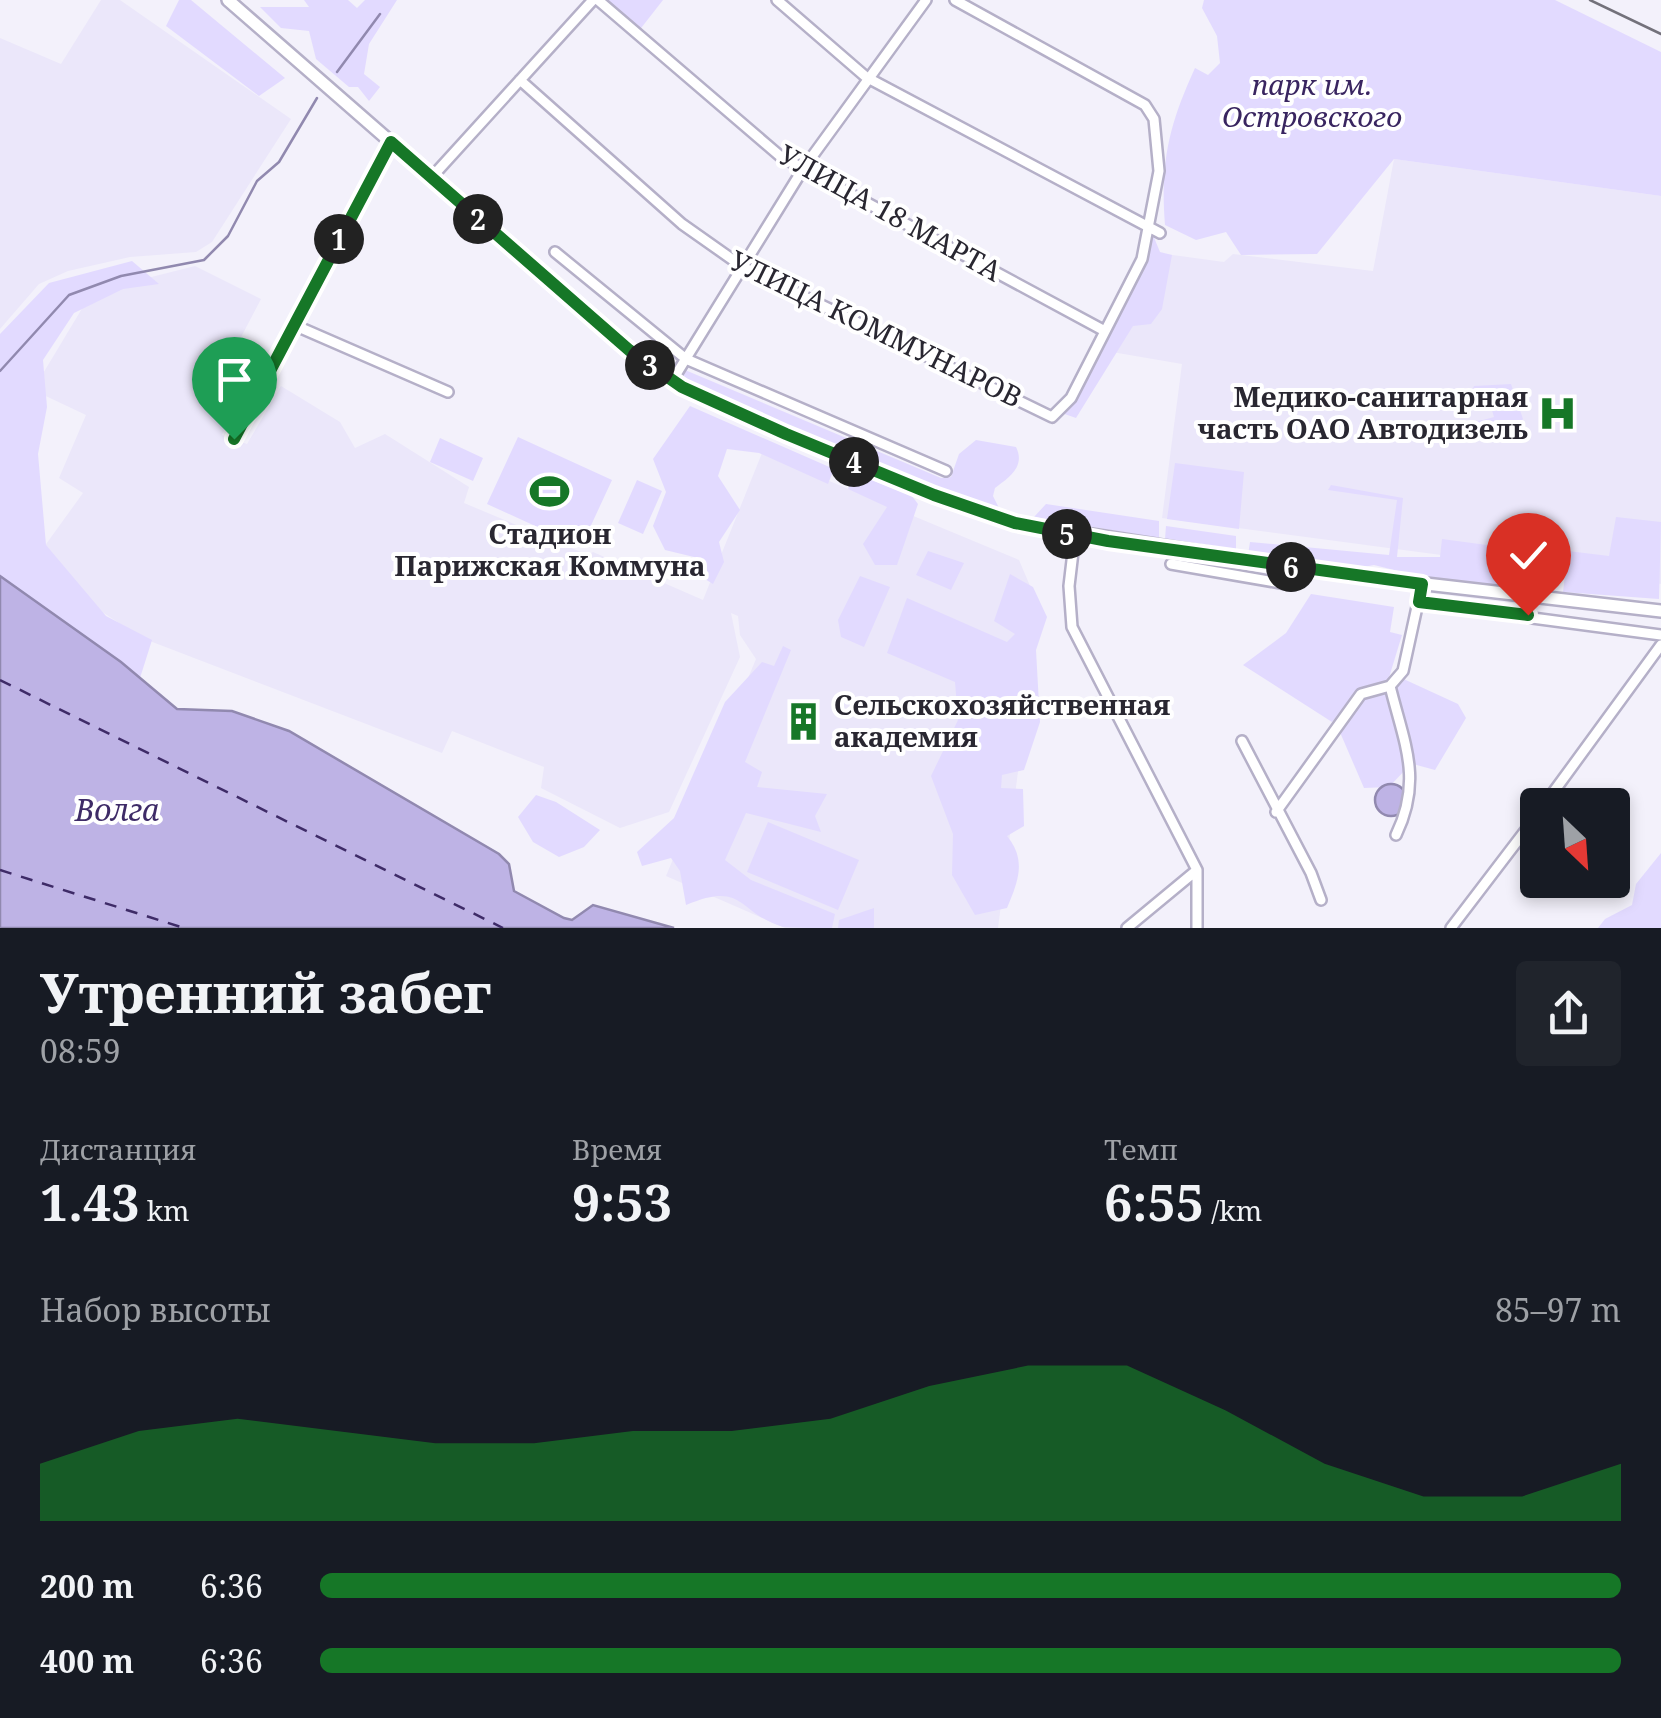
<!DOCTYPE html>
<html lang="ru">
<head>
<meta charset="utf-8">
<style>
  :root { --surface:#171b24; --page:#20242c; --text:#f1f3f6; --muted:#9ea1a6; --accent:#167727 }
  body { margin:0; font-family:"Noto Serif",serif; background:var(--page); color:var(--text); height:100vh; display:flex; flex-direction:column; font-size:38px; white-space:nowrap }
  * { box-sizing:border-box; margin:0 }
  p { font-size:32px; color:var(--muted) }
  .icon { flex:none; width:55px; height:55px; fill:none; stroke:currentColor; stroke-width:2; stroke-linecap:round; stroke-linejoin:round }
  .map { position:relative; height:928px; overflow:hidden }
  .drawer { display:flex; flex-direction:column; background:var(--surface); flex:1 }
  .drawer>* { flex:none }
  .needle { width:65px; rotate:155deg }
  .buttons { position:absolute; left:1520px; top:788px; display:grid; gap:20px }
  .buttons a { display:grid; place-items:center; width:110px; height:110px; border-radius:10px; background:var(--surface); box-shadow:0 5px 15px #0003; font-size:50px }
  .pin { position:absolute; display:grid; place-items:center; width:85px; height:85px; color:#fff; margin:-102px -42px; border-radius:50% 50% 50% 0; rotate:-45deg; box-shadow:0 0 10px #0007 }
  .pin .icon { rotate:45deg }
  .km { position:absolute; width:50px; height:50px; margin:-25px; border-radius:50%; background:#222; color:#fff; font-size:28px; line-height:50px; text-align:center }
  .round { display:grid; place-items:center; flex:none; width:105px; height:105px; border-radius:10px; background:var(--page) }
  .head { display:flex; align-items:center; justify-content:space-between; height:170px; padding:0 40px }
  h1 { font-size:55px; font-weight:700; line-height:75px }
  .figures { display:grid; grid-template-columns:repeat(3,1fr); gap:15px; height:170px; padding:10px 40px }
  .figures div { display:grid; align-content:center }
  .figures b { font-size:50px; font-weight:700 }
  .figures small { font-size:28px; font-weight:400 }
  .figures p { font-size:28px }
  .chart { height:280px; padding:20px 40px }
  .chart p { display:flex; justify-content:space-between }
  .chart svg { width:100%; height:180px; margin-top:10px; fill:var(--accent); opacity:.7 }
  ul { padding:0 40px; list-style:none; font-size:32px }
  li { display:grid; grid-template-columns:160px 120px 1fr; align-items:center; height:75px }
  li i { height:25px; border-radius:12px; background:var(--accent) }
  .map>svg:first-child { display:block }
  .built { fill:#ebe7fa }
  .green { fill:#e2daff }
  .water { fill:#beb3e5; stroke:#9189af; stroke-width:2.5 }
  .lines { fill:none; stroke-linecap:round; stroke-linejoin:round }
  .stream { stroke:#9189af; stroke-width:2.5 }
  .ferry { stroke:#3e2b67; stroke-width:2.5; stroke-dasharray:12 10; stroke-linecap:butt }
  .minor-casing { stroke:#b5b0c8; stroke-width:14 }
  .major-casing { stroke:#b5b0c8; stroke-width:16 }
  .minor { stroke:#fff; stroke-width:9 }
  .major { stroke:#fff; stroke-width:11 }
  .tram { stroke:#73717b; stroke-width:2.5 }
  .route-casing { stroke:#fff; stroke-width:20 }
  .route { stroke:#167727; stroke-width:12 }
  .labels { text-anchor:middle; stroke-width:8; stroke-linejoin:round; paint-order:stroke }
  .park-label { font-size:28px; font-style:italic; fill:#392560; stroke:#fff }
  .street-label { font-size:28px; fill:#292731; stroke:#fff }
  .poi-label { font-size:28px; font-weight:bold; fill:#292731; stroke:#fff; text-anchor:end }
  .water-label { font-size:30px; font-style:italic; fill:#3e2b67; stroke:#fff }
</style>
</head>
<body>
<div class="map">
<svg width="1661" height="928" viewBox="0 0 1661 928">
  <rect width="100%" height="100%" fill="#f3f1fb"/>
  <path class="built" d="M101,0h19l171,119 -79,123 -16,10 -66,5 -62,14 -29,13 -39,45v-291l61,26z
    M1394,159l267,37v388l-499,-66 20,-154 -70,-12 46,-99 66,9 9,-8 140,17z
    M195,266l66,33 -37,71 23,12 -25,53 25,9 34,-58 59,36 15,26 30,-14 84,53 -5,16 124,52 5,-3 110,48 59,-147 257,107 20,47 -41,321h-213l-119,-52 90,-217 -16,-24 -2,-19 -7,-3 9,44 -71,155 -49,16 -79,-40 3,-21 -92,-36 -10,22 -300,-115 -49,-32 -57,-48 47,-65 -24,-15 27,-63 -53,-25 59,-98z"/>
  <path class="green" d="M179,0h12l94,78 -26,18 -93,-70z
    M304,0h44l9,8 8,-8h32l-28,44 -5,30 16,13 -11,14 -11,-14h-9l-33,-28 -7,-28 -28,-3 -21,-21h49z
    M601,0h62l-25,32z
    M1204,0h351l106,52v144l-267,-37 -77,95 -76,1 -15,-23 -30,8 -31,-15c-5,-63 4,-100 30,-157l13,7 12,-12 -3,-27 -15,-28z
    M1153,235l7,17 12,3 -10,54 -11,15 -18,2 -57,92 -20,-7 43,-75 14,-5c-2,-31 31,-54 27,-84z
    M132,261l27,23 -36,5 -49,24 -31,47 4,47 -9,47 8,91 60,71 46,24 -12,38 -140,-102v-242l49,-51z
    M685,370l256,108 10,-1 8,-23 17,-14 40,7c10,20 -8,31 -21,41l-2,8 8,16 -66,-21 -250,-111 -4,-4z
    M1511,384l12,35 -19,22 -34,-7 -2,-10 26,-7 -3,-10 -22,-10 5,-11z
    M690,406l144,63 -6,15 -69,-31 -32,-4 -9,27 22,34 -21,32 5,20 -11,22 -8,-5 -11,-22 -29,-7 -12,-24 13,-34 -13,-33z
    M518,437l94,43 -31,67 -94,-43z
    M440,438l43,20 -10,23 -43,-19z
    M1175,463l69,9 -5,57 -72,-10z
    M854,473l58,23 6,8 -21,61h-22l-12,-21 24,-37 -39,-18z
    M637,480l25,11 -19,43 -25,-11z
    M1331,485l72,13 -6,59h43l2,-18 111,15 -2,34 -6,3 -131,-16 -40,-10 -16,3 -110,-13 2,-13 139,13 8,-55 -69,-10z
    M1046,504l113,17v17l-125,-21z
    M1616,517l45,5 -2,77 -96,-7 5,-41 41,5z
    M1166,526l70,10v15l-71,-12z
    M928,551l36,12 -13,27 -35,-15z
    M1010,574l23,13 14,30 -11,33 4,72 -16,48 -22,5 -1,13 22,1 1,37 -17,10c20,24 11,46 0,72l-32,7 -23,-40 1,-41 -22,-58 27,-56 -3,-38 -68,-29 20,-55 100,44 8,-8 -21,-13z
    M860,576l30,11 -26,60 -23,-10 -3,-17z
    M1311,594l83,13 -4,25 12,3 -15,49 -28,7 -27,31 -89,-57 43,-32z
    M783,646l8,4 -46,112 17,10 -5,15 70,7 -12,22 6,16 -75,-19 -21,47 26,20 84,34 -3,14c-14,0 -35,0 -49,-1 -46,-14 -38,-47 -97,-22l-6,-34 -9,-13 -29,8 -5,-14 37,-34 51,-116 37,-40 12,4z
    M1397,676l61,28 8,14 -31,52 -22,-6 -19,-77z
    M1388,690l19,78 -18,19 -25,1 -25,-58 25,-33z
    M536,795l20,7 44,28 -16,17 -25,10 -26,-15 -15,-25z
    M768,822l91,38 -21,50 -91,-38z
    M1661,853v75h-63l7,-9 27,-14 4,-21z
    M874,908v20h-36l1,-8z"/>
  <path class="water" d="M0,576l121,86 56,47 55,2 57,20 210,123 10,10 5,27 50,27 8,2 21,-15 81,23h-674z
    M1375 800a16 16 0 1 1 32 0a16 16 0 1 1-32 0Z"/>
  <g class="lines">
    <path class="stream" d="M337,72l43,-58
      M0,371l69,-76 52,-19 83,-16 24,-24 29,-55 22,-19 38,-64"/>
    <path class="ferry" d="M0,680l503,248
      M0,870l184,58"/>
    <defs>
      <path id="minor" d="M598,0l182,156 323,174
        M777,0l89,77 294,156
        M520,80l162,144 61,43 309,150 19,-19 71,-139 17,-88 -5,-52 -9,-14 -190,-105
        M431,178l162,-178
        M555,252l131,107 260,112
        M294,325l154,67
        M672,381l131,-212 123,-169
        M234,439l157,-297
        M1075,535l-6,51 3,41 125,243v58
        M1171,564l121,21
        M1419,603l242,32
        M1242,741l69,132 10,27
        M1544,805l117,-160
        M1276,812l85,-118 29,-8
        M1396,835c27,-56 8,-92 -6,-149l13,-15 19,-87
        M1127,928l70,-58
        M1451,928l87,-114"/>
      <path id="major" d="M228,0l401,350 53,37 104,46 148,62 81,28 333,52 313,36"/>
    </defs>
    <use href="#minor" class="minor-casing"/>
    <use href="#major" class="major-casing"/>
    <use href="#minor" class="minor"/>
    <use href="#major" class="major"/>
    <path class="tram" d="M1590,0l71,34"/>
  </g>
  <g class="lines">
    <defs>
      <path id="route" d="M234,439l157,-297 238,208 53,37 104,47 148,61 81,28 93,18 314,43 -3,18 109,13"/>
    </defs>
    <use href="#route" class="route-casing"/>
    <use href="#route" class="route"/>
  </g>
  <defs>
    <symbol id="hospital-bare" viewBox="-9 -9 18 18"><path d="M-5-5h3v3.5h4V-5h3V5h-3V1.5h-4V5h-3Z" fill="#167727" stroke="#fff" stroke-width="2.5" paint-order="stroke"/></symbol>
    <symbol id="stadium-bare" viewBox="-9 -9 18 18"><path d="M0-5a6.5 5 0 1 0 0 10a6.5 5 0 1 0 0-10ZM-3.5-1.8h7v3.6h-7Z" fill="#167727" stroke="#fff" stroke-width="2.5" paint-order="stroke"/></symbol>
    <symbol id="building-bare" viewBox="-9 -9 18 18"><path d="M-4-6H4V6H1V3H-1V6H-4ZM-2.5-4.3h1.7v1.8h-1.7ZM.8-4.3h1.7v1.8H.8ZM-2.5-1h1.7V.8h-1.7ZM.8-1h1.7V.8H.8Z" fill="#167727" stroke="#fff" stroke-width="2.5" paint-order="stroke"/></symbol>
  </defs>
  <g fill-rule="evenodd">
    <use href="#hospital-bare" x="1530" y="386" width="55" height="55"/>
    <use href="#stadium-bare" x="522" y="464" width="55" height="55"/>
    <use href="#building-bare" x="776" y="694" width="55" height="55"/>
  </g>
  <g class="labels">
    <g class="park-label">
      <text x="1312" y="95">парк им.<tspan x="1312" dy="32">Островского</tspan></text>
    </g>
    <g class="street-label">
      <text transform="translate(890 213) rotate(29)" y="10">УЛИЦА 18 МАРТА</text>
      <text transform="translate(876 329) rotate(26)" y="10">УЛИЦА КОММУНАРОВ</text>
    </g>
    <g class="poi-label">
      <text x="1528" y="407">Медико-санитарная<tspan x="1528" dy="32">часть ОАО Автодизель</tspan></text>
      <text x="550" y="544" text-anchor="middle">Стадион<tspan x="550" dy="32">Парижская Коммуна</tspan></text>
      <text x="834" y="715" text-anchor="start">Сельскохозяйственная<tspan x="834" dy="32">академия</tspan></text>
    </g>
    <g class="water-label">
      <text x="117" y="821">Волга</text>
    </g>
  </g>
</svg>
<div class="buttons">
<a><svg class="needle" viewBox="-14 -14 28 28"><path d="M0-13l5 13h-10z" fill="#e53935"/><path d="M0 13l5-13h-10z" fill="#9ea1a6"/></svg></a>
</div>
<div class="pin" style="left:234px;top:439px;background:#1e9e55"><svg class="icon" aria-label="arrive" viewBox="0 0 24 24"><path d="M6 21V4h12l-3 4 3 4H6"/></svg></div>
<div class="pin" style="left:1528px;top:615px;background:#d93025"><svg class="icon" aria-label="check" viewBox="0 0 24 24"><path d="M5 12l5 5 9-10"/></svg></div>
<b class="km" style="left:339px;top:239px">1</b>
<b class="km" style="left:478px;top:219px">2</b>
<b class="km" style="left:650px;top:365px">3</b>
<b class="km" style="left:854px;top:462px">4</b>
<b class="km" style="left:1067px;top:534px">5</b>
<b class="km" style="left:1291px;top:567px">6</b>
</div>
<section class="drawer">
<div class="head"><div><h1>Утренний забег</h1><p>08:59</p></div><a class="round"><svg class="icon" aria-label="share" viewBox="0 0 24 24"><path d="M12 15V3M7 8l5-5 5 5M5 13v7h14v-7"/></svg></a></div>
<div class="figures">
<div><p>Дистанция</p><b>1.43<small> km</small></b></div>
<div><p>Время</p><b>9:53</b></div>
<div><p>Темп</p><b>6:55<small> /km</small></b></div>
</div>
<div class="chart"><p><span>Набор высоты</span>85–97 m</p>
<svg viewBox="0 0 160 44" preserveAspectRatio="none"><path d="M0 44V30L10 22L20 19L30 22L40 25L50 25L60 22L70 22L80 19L90 11L100 6L110 6L120 17L130 30L140 38L150 38L160 30V44z"/></svg>
</div>
<ul>
<li><b>200 m</b>6:36<i style="width:100%"></i></li>
<li><b>400 m</b>6:36<i style="width:100%"></i></li>
</ul>
</section>
</body>
</html>
